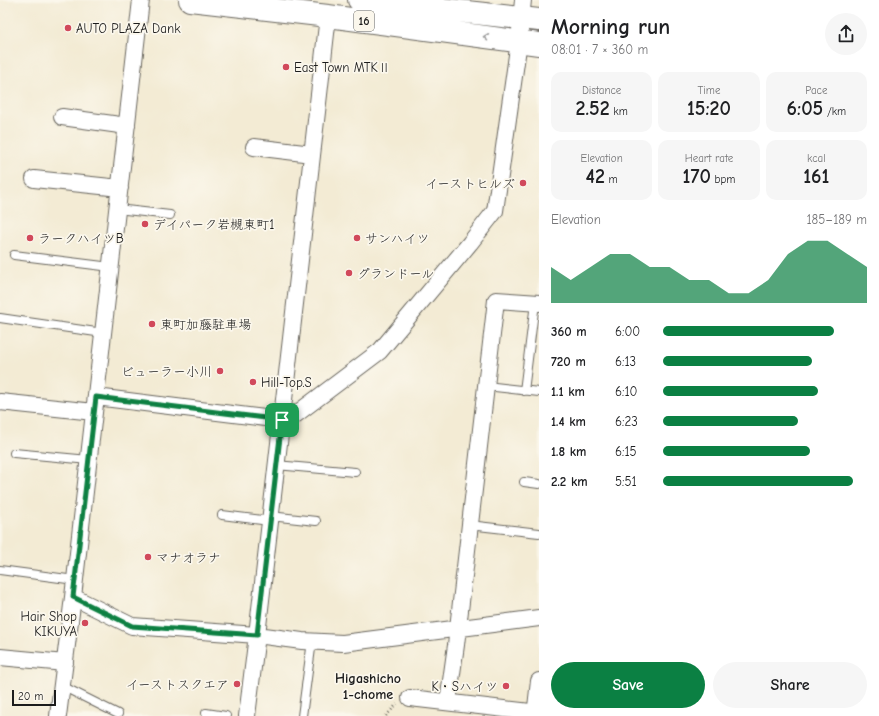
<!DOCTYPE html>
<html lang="en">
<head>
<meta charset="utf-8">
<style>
  :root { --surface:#fff; --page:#f6f6f6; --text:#202124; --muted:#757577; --accent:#0b8043 }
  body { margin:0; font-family:"Comic Neue","Klee One",sans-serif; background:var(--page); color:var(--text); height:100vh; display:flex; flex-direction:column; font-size:15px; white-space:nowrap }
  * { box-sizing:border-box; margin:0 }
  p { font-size:13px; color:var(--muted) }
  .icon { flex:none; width:22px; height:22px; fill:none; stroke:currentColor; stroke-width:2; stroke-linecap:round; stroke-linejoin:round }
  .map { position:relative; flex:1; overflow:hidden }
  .panel { display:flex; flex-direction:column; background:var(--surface); width:340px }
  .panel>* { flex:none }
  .scale { position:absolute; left:12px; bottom:10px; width:44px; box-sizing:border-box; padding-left:4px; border:2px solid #1c1c1c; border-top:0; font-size:11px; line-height:14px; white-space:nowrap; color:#1c1c1c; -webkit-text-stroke:3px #fbf7ec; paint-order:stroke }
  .pin { position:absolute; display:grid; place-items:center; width:34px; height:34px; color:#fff; margin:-17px; border-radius:8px; box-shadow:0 2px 6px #0006 }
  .round { display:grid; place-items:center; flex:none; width:42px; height:42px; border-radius:21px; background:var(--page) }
  .head { display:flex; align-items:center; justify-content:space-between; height:68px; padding:0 12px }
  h1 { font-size:22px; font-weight:600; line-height:30px }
  .stats { display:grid; grid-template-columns:repeat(3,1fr); gap:6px; height:68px; padding:4px 12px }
  .stats div { display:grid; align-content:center; border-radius:10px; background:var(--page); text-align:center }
  .stats b { font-size:20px; font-weight:600 }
  .stats small { font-size:11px; font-weight:400 }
  .stats p { font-size:11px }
  .chart { height:112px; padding:8px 12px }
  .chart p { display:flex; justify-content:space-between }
  .chart svg { width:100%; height:72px; margin-top:4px; fill:var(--accent); opacity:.7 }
  .cta { display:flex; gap:8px; margin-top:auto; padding:8px 12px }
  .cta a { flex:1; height:46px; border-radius:24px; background:var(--accent); color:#fff; font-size:16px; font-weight:600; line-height:46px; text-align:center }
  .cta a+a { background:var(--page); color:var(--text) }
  ul { padding:0 12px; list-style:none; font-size:13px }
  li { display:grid; grid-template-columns:64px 48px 1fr; align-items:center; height:30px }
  li i { height:10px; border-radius:5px; background:var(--accent) }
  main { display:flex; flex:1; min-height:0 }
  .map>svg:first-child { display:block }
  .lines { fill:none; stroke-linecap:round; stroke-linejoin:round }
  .service-casing { stroke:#67645c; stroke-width:10 }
  .minor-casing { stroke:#67645c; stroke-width:18 }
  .trunk-casing { stroke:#67645c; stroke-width:24 }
  .path { stroke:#67645c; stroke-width:2.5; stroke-dasharray:1 3; stroke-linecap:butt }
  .service { stroke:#fff; stroke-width:8 }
  .minor { stroke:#fff; stroke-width:16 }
  .trunk { stroke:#fff; stroke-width:22 }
  .oneway { stroke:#999 }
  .route-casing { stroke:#fff; stroke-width:8 }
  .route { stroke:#0b8043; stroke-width:5 }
  .poi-dot { fill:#d1495b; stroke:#fbf7ec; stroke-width:1.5 }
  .labels { text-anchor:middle; stroke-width:3.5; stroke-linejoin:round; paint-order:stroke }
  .shield { fill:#fbf7ec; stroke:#5f5e5a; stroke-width:1 }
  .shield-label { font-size:12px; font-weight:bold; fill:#1c1c1c }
  .poi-label { font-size:13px; fill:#1c1c1c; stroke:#fbf7ec; text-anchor:start }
  .neighbourhood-label { font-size:14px; font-weight:bold; fill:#1c1c1c; stroke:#fbf7ec }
</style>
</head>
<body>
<main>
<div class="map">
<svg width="539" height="716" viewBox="0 0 539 716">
  <rect width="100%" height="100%" fill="#fbf7ec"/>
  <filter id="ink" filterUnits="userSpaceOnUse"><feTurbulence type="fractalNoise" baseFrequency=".025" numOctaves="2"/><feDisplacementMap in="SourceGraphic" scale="8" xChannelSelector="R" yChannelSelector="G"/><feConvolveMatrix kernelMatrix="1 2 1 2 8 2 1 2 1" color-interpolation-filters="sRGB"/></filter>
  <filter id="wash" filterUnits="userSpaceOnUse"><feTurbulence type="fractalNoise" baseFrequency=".012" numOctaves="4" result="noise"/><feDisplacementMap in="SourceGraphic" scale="16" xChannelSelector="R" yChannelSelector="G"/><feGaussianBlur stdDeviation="0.9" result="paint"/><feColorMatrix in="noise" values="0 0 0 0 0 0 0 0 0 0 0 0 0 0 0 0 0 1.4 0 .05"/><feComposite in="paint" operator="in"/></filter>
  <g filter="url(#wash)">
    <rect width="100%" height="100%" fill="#f3ebd4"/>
  </g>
  <g filter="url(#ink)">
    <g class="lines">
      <defs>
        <path id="service" d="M117,209l53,6
          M14,255l97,12
          M0,318l103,15
          M486,386l53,6
          M524,391l11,-88
          M14,453l75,7
          M276,465l79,7
          M524,482l15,2
          M222,515l48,6
          M270,516l46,5
          M469,525l70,8
          M0,570l75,10
          M62,686l56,28
          M206,713l20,3
          M302,716l10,-75"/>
        <path id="minor" d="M62,117l65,9
          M254,147l58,7
          M34,179l86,9
          M96,397l185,23 10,-2 89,-67 90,-108 25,-32 24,-170 4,-41
          M0,402l94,10
          M73,597l59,29 125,9 45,6 41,2 196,-25
          M0,657l65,6
          M410,698l129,15
          M448,702l8,-57 40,-345 43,3
          M58,716l15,-119 68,-597
          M247,716l10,-81 71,-619
          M535,716l4,-35"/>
        <path id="trunk" d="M190,0l138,16 211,28
          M359,0l180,20"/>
      </defs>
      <use href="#service" class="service-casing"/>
      <use href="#minor" class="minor-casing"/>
      <use href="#trunk" class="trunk-casing"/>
      <path class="path" d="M386,716l11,-12"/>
      <use href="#service" class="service"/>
      <use href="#minor" class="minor"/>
      <use href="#trunk" class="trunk"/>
    </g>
    <defs><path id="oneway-chevron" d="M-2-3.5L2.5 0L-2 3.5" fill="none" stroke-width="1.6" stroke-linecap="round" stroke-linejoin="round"/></defs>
    <use class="oneway" href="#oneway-chevron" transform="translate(486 37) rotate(-172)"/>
  </g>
  <g class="lines" filter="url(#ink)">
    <defs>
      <path id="route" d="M96,397l186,23 -25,215 -125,-9 -59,-29z"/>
    </defs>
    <use href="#route" class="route-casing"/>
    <use href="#route" class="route"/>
  </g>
  <g class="poi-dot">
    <circle cx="68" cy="28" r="4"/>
    <circle cx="286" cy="67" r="4"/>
    <circle cx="523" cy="183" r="4"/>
    <circle cx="145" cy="224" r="4"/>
    <circle cx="30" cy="238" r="4"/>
    <circle cx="357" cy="238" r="4"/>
    <circle cx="349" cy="273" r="4"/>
    <circle cx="152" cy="324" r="4"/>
    <circle cx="220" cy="371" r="4"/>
    <circle cx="253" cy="382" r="4"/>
    <circle cx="148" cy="557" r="4"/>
    <circle cx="85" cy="623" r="4"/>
    <circle cx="237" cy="684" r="4"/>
    <circle cx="506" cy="686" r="4"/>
  </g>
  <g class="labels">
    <rect class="shield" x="354" y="11" width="20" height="20" rx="3"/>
    <g class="shield-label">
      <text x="364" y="25">16</text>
    </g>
    <g class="poi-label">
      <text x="76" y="33">AUTO PLAZA Dank</text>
      <text x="294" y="72">East Town MTKⅡ</text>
      <text x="515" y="188" text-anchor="end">イーストヒルズ</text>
      <text x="153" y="229">デイパーク岩槻東町1</text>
      <text x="38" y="243">ラークハイツB</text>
      <text x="365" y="243">サンハイツ</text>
      <text x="357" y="278">グランドール</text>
      <text x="160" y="329">東町加藤駐車場</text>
      <text x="212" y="376" text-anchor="end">ビューラー小川</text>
      <text x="261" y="387">Hill-Top.S</text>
      <text x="156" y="562">マナオラナ</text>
      <text x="77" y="621" text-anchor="end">Hair Shop<tspan x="77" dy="15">KIKUYA</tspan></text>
      <text x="229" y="689" text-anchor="end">イーストスクエア</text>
      <text x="498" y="691" text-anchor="end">K・Sハイツ</text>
    </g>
    <g class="neighbourhood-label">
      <text x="368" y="683">Higashicho<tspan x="368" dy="16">1-chome</tspan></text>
    </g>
  </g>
</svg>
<div class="scale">20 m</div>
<div class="pin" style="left:282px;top:420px;background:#1e9e55"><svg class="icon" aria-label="arrive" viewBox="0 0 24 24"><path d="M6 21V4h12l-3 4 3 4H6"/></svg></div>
</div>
<section class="panel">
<div class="head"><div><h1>Morning run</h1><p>08:01 · 7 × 360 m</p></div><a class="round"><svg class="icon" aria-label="share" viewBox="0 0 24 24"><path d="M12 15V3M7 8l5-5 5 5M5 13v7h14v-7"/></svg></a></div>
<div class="stats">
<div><p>Distance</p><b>2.52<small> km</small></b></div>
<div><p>Time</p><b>15:20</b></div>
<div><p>Pace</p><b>6:05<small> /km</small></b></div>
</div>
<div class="stats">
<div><p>Elevation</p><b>42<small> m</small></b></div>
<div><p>Heart rate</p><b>170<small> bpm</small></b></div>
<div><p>kcal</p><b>161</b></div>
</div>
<div class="chart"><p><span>Elevation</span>185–189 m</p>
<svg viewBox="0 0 160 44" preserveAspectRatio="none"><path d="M0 44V22L10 30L20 22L30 14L40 14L50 22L60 22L70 30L80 30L90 38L100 38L110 30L120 14L130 6L140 6L150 14L160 22V44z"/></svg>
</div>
<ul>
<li><b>360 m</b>6:00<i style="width:84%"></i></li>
<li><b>720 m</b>6:13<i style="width:73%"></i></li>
<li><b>1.1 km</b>6:10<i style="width:76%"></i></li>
<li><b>1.4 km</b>6:23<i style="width:66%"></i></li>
<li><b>1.8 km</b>6:15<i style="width:72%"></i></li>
<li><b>2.2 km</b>5:51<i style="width:93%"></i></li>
</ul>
<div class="cta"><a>Save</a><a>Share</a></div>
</section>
</main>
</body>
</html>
